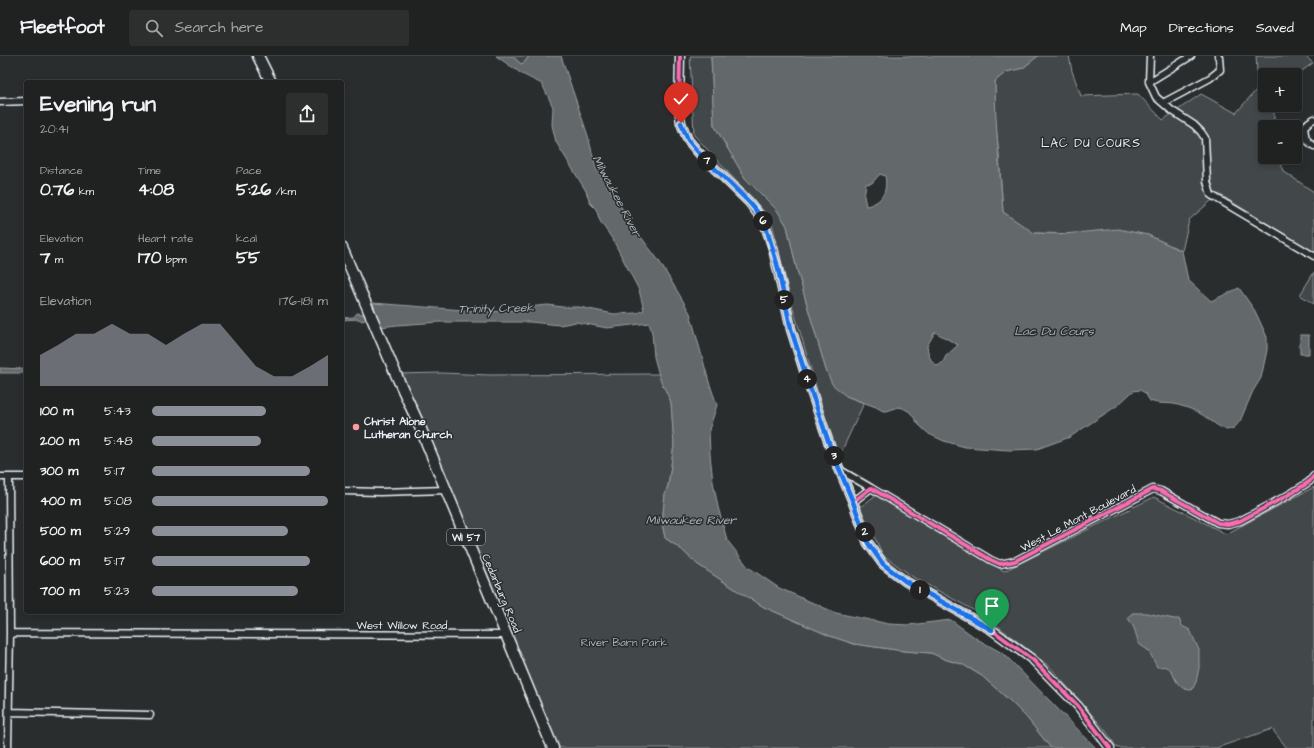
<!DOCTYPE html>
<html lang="en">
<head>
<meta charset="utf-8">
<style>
  :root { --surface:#202222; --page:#2d2f2f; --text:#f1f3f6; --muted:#a2a4a5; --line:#3d3f40; --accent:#8c9099 }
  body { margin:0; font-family:"Architects Daughter",sans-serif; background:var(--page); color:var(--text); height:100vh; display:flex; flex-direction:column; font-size:15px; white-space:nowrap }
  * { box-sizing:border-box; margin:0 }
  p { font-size:13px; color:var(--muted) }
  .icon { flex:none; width:22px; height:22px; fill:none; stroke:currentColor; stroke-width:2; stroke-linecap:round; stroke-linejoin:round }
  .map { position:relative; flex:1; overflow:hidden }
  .side { position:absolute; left:24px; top:24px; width:320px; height:534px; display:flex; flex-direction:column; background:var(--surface); border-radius:4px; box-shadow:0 2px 6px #0003,0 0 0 1px var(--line) }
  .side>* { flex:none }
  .buttons { position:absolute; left:1258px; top:12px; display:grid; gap:8px }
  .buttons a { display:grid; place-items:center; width:44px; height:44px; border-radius:4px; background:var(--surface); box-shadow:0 2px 6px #0003,0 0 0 1px var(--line); font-size:20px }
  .pin { position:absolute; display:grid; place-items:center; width:34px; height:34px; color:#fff; margin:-41px -17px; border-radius:50% 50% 50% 0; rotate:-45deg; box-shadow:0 0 4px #0007 }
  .pin .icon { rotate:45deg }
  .km { position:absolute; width:20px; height:20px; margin:-10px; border-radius:50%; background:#222; color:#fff; font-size:11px; line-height:20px; text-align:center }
  .round { display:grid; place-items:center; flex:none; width:42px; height:42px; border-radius:4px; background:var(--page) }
  .headline { display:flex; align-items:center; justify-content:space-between; height:68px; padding:0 16px }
  h1 { font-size:22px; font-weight:800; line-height:30px }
  .stats { display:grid; grid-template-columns:repeat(3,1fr); gap:6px; height:68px; padding:4px 16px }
  .stats div { display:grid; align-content:center }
  .stats b { font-size:17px; font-weight:800 }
  .stats small { font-size:11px; font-weight:400 }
  .stats p { font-size:11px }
  .chart { height:112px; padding:8px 16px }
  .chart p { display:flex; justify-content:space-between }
  .chart svg { width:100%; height:72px; margin-top:4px; fill:var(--accent); opacity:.7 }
  ul { padding:0 16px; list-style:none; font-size:13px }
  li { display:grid; grid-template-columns:64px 48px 1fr; align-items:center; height:30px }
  li i { height:10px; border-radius:5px; background:var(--accent) }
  header { display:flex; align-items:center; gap:24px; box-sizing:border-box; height:56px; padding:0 20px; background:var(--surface); border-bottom:1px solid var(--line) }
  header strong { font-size:19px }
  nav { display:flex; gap:22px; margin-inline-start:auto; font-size:14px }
  .search { width:280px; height:36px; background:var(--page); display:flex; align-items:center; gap:10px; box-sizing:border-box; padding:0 14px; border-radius:4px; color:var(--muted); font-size:15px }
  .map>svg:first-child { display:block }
  .green { fill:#424648; stroke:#959ca0 }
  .water { fill:#63686b; stroke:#989fa3; fill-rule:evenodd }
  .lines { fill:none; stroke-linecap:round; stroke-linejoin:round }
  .minor-casing { stroke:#e8f1f8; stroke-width:9 }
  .tertiary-casing { stroke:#e8f1f8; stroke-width:11 }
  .primary-casing { stroke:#e8f1f8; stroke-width:13 }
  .minor { stroke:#2a2d2e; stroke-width:6 }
  .tertiary { stroke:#2a2d2e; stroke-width:8 }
  .primary { stroke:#2a2d2e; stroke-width:10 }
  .cycleway-casing { stroke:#2a2d2e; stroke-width:6 }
  .cycleway { stroke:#f96db3; stroke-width:4 }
  .route-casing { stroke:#fff; stroke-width:8 }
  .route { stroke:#1a73e8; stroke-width:5 }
  .poi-dot { fill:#ff9aa2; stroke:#2a2d2e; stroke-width:1.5 }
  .labels { text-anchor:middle; stroke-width:3; stroke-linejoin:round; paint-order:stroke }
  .shield { fill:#2a2d2e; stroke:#afb6bb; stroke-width:1 }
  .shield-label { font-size:10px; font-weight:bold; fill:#e8f1f8 }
  .poi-label { font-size:11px; font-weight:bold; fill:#e8f1f8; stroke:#2a2d2e; text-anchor:start }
  .street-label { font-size:11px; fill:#e8f1f8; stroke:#2a2d2e }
  .park-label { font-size:11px; fill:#aeb5ba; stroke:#2a2d2e }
  .neighbourhood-label { font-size:12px; letter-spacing:1px; fill:#e8f1f8; stroke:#2a2d2e }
  .water-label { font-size:12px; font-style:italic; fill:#acb3b9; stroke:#2a2d2e }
</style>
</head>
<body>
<header>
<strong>Fleetfoot</strong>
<div class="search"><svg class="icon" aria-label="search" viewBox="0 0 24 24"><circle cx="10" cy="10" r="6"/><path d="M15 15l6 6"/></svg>Search here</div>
<nav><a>Map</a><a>Directions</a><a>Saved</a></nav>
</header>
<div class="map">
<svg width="1314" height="692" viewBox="0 0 1314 692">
  <rect width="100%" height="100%" fill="#2a2d2e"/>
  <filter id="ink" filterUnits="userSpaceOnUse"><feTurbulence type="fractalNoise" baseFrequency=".025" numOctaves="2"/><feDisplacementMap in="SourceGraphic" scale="8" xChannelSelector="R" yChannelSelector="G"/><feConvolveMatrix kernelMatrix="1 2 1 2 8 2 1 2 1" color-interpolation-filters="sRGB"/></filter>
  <g filter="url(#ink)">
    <path class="green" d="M512,0h17l-4,6 -4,2z
      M690,0h21l3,69 31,53 32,32 10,16 10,44 29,100 20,26 18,7 -26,56v3l-47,-161 -20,-82 -77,-84z
      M1038,0h31l3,15 9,25 57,-2 25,26 38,-26 35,19 22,-25 -2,-32h49l8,7 -18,13v-1h-30v30h9v22h-9v30h13l5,14 31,21v61l-95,-59 -30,26 -7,31 -34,-16 -115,-2 -30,-21 -4,-58 -4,-38v-35l11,-9 17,-4z
      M1314,216v32l-14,-9z
      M442,317l47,2 170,-1 12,28 3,43 -6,41 -3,8 -3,29 3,15 16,11 16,15 47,31 20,12 66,29 24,8 50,7 27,2 16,7 15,4 20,12 27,24 18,18 24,30h-499l-157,-374z
      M1314,431v261h-27l-15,-19 -56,19h-99l-11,-17 -56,-64 -64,-50 -73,-40 -30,-22 -23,-48 16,-12 128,76 150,-74 72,37z"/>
    <path class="water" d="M496,0h16l9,8 4,-2 4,-6h32l27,80 8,32 42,65 21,28 20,33 11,19 19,69 8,23 -8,25 1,24 3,28 5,25 9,33 21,27 31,21 57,25 53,11 20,1 42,-5 26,19 27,15 92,94h-45l-24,-30 -18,-18 -27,-24 -20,-12 -15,-4 -16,-7 -27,-2 -50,-7 -24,-8 -66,-29 -20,-12 -47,-31 -16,-15 -16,-11 -3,-15 3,-29 3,-8 6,-41 -3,-43 -11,-23 -6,-22 -2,-24 -3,-10 -42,5 -31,-6 -16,3 -30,-3h-90l-43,3 -16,2 -3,-8 -13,1 -3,1 -3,-2 -17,1v-2l12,-1 3,-4 6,1 13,1 -3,-12 116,9 28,-2 20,-4 11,-1 14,2h17l35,7 23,-1 7,-3 -5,-20 -26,-50 -13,-19 -4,-12 -6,-6 -4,-12 -30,-49 -4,-17 1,-18 -11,-23 -20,-10z
      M711,0h327l-15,12 -17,4 -11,9c0,44 5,88 8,131l31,21 30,1 54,-5 30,6 34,16 6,29 23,21 28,-13 16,23 12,26v13l-6,28 -8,13 -13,30 -6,7 -7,2c-12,-4 -20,-14 -32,-19 -6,-3 -13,-5 -21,-7 -8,-1 -16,0 -24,-3l-5,-8 -5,-3 -7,1 -15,14 -48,32 -33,12 -28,1 -44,-3 -21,-6 -15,-7 -10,-9 -9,-13 -7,-4 -5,-1 -11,4h-4l-7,-4 -30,-11 -14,-12 -6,-14 -29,-100 -10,-44 -10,-16 -32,-32 -31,-53zM880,118l5,2c3,15 -3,27 -19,30l-2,-10 2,-12 6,-1zM935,276l23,13 -12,11 -3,6 -5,4c-8,-4 -10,-12 -11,-20z
      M1300,279h9v19h-9z
      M0,312l26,1v4h-26z
      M1132,557h15l27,6h5l3,7 8,4 9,20v18l-3,14 -4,8c-19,0 -16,-19 -25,-23 -3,-1 -7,0 -10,0l-8,-16 -10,-7 -5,-16 -6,-10z"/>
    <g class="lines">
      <defs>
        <path id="minor" d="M1150,0l-1,26 7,15 15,13 23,15 7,7 4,6 2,43 4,14 103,61
          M1149,26l42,-26
          M0,46l26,-1
          M1163,47l47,-25 10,-8 -1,-13 -1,-1
          M1314,63l-5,3 -5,5c1,10 2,14 10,19
          M840,414l31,18
          M0,421h26
          M342,435l38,1 66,-2
          M853,446l18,-14 120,72 9,4 15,-3 138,-72 8,2 57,32 10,1 12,-3 50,-27 19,-12 5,-6
          M10,577l496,2
          M9,656l141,3
          M8,692l2,-115 -1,-156"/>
        <path id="tertiary" d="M680,0l-1,50 2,17 7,17 10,12 51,50 15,20 9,26 18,81 16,50 24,70 22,53 15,41 15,21 22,17 87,49 41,30 45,46 32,42"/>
        <path id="primary" d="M258,0l13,26
          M342,192l56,131 22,48 133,321"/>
      </defs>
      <use href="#minor" class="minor-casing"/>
      <use href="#tertiary" class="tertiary-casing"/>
      <use href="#primary" class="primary-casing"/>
      <use href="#minor" class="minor"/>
      <use href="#tertiary" class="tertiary"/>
      <use href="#primary" class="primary"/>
      <defs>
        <path id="cycleway" d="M680,0l-1,50 2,17 7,17 10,12 51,50 15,20 9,26 18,81 16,50 24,70 22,53 15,41 15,21 22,17 87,49 41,30 45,46 32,42
          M853,446l18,-14 120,72 9,4 15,-3 138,-72 8,2 57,32 10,1 12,-3 50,-27 19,-12 5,-6"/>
      </defs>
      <use href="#cycleway" class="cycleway-casing"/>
      <use href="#cycleway" class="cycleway"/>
    </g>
  </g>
  <g class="lines" filter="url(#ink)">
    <defs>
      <path id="route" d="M681,67l7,17 10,12 51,50 10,12 8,16 10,34 14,65 16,50 24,70 22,53 15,41 15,21 22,17 87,49"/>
    </defs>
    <use href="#route" class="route-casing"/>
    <use href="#route" class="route"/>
  </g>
  <circle class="poi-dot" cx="356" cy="371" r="4"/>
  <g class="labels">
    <rect class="shield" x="447" y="473" width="38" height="16" rx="3"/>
    <g class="shield-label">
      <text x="466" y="485">WI 57</text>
    </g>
    <g class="poi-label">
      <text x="364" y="369">Christ Alone<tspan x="364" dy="13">Lutheran Church</tspan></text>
    </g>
    <g class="street-label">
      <text transform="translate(1078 462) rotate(-28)" y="4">West Le Mont Boulevard</text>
      <text transform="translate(502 537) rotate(67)" y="4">Cedarburg Road</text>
      <text x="402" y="573">West Willow Road</text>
    </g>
    <g class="park-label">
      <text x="624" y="590">River Barn Park</text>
    </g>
    <g class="neighbourhood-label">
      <text x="1091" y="91">LAC DU COURS</text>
    </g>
    <g class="water-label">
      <text transform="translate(617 140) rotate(62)" y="4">Milwaukee River</text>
      <text transform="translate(496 252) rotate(-1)" y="4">Trinity Creek</text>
      <text x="1054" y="279">Lac Du Cours</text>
      <text x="691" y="468">Milwaukee River</text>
    </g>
  </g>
</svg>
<div class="buttons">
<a>+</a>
<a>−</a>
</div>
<div class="pin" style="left:992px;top:574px;background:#1e9e55"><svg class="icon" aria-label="arrive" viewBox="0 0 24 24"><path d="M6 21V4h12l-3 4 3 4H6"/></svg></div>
<div class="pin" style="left:681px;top:67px;background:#d93025"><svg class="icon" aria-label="check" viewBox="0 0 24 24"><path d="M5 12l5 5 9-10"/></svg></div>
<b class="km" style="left:920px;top:534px">1</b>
<b class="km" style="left:865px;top:476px">2</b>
<b class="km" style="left:834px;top:400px">3</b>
<b class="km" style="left:807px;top:323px">4</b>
<b class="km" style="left:784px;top:244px">5</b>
<b class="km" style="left:763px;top:165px">6</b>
<b class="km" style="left:707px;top:105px">7</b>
<section class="side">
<div class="headline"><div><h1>Evening run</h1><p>20:41</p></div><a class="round"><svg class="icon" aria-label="share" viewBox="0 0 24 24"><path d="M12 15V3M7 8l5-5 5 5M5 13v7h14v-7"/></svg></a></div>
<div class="stats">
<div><p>Distance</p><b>0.76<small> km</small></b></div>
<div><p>Time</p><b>4:08</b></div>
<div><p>Pace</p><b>5:26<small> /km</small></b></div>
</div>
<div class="stats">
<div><p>Elevation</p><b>7<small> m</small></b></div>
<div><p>Heart rate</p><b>170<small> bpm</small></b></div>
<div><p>kcal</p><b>55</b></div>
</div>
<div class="chart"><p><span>Elevation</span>176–181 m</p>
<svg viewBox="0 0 160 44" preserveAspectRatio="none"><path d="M0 44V25L10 19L20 12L30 12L40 6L50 12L60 12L70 19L80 12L90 6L100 6L110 19L120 32L130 38L140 38L150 32L160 25V44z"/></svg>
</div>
<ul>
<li><b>100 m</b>5:43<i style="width:65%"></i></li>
<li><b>200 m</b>5:48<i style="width:62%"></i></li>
<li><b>300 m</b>5:17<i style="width:90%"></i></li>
<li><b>400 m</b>5:08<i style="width:100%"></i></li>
<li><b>500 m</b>5:29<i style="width:77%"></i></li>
<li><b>600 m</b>5:17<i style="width:90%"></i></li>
<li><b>700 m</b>5:23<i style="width:83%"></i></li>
</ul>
</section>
</div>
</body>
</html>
